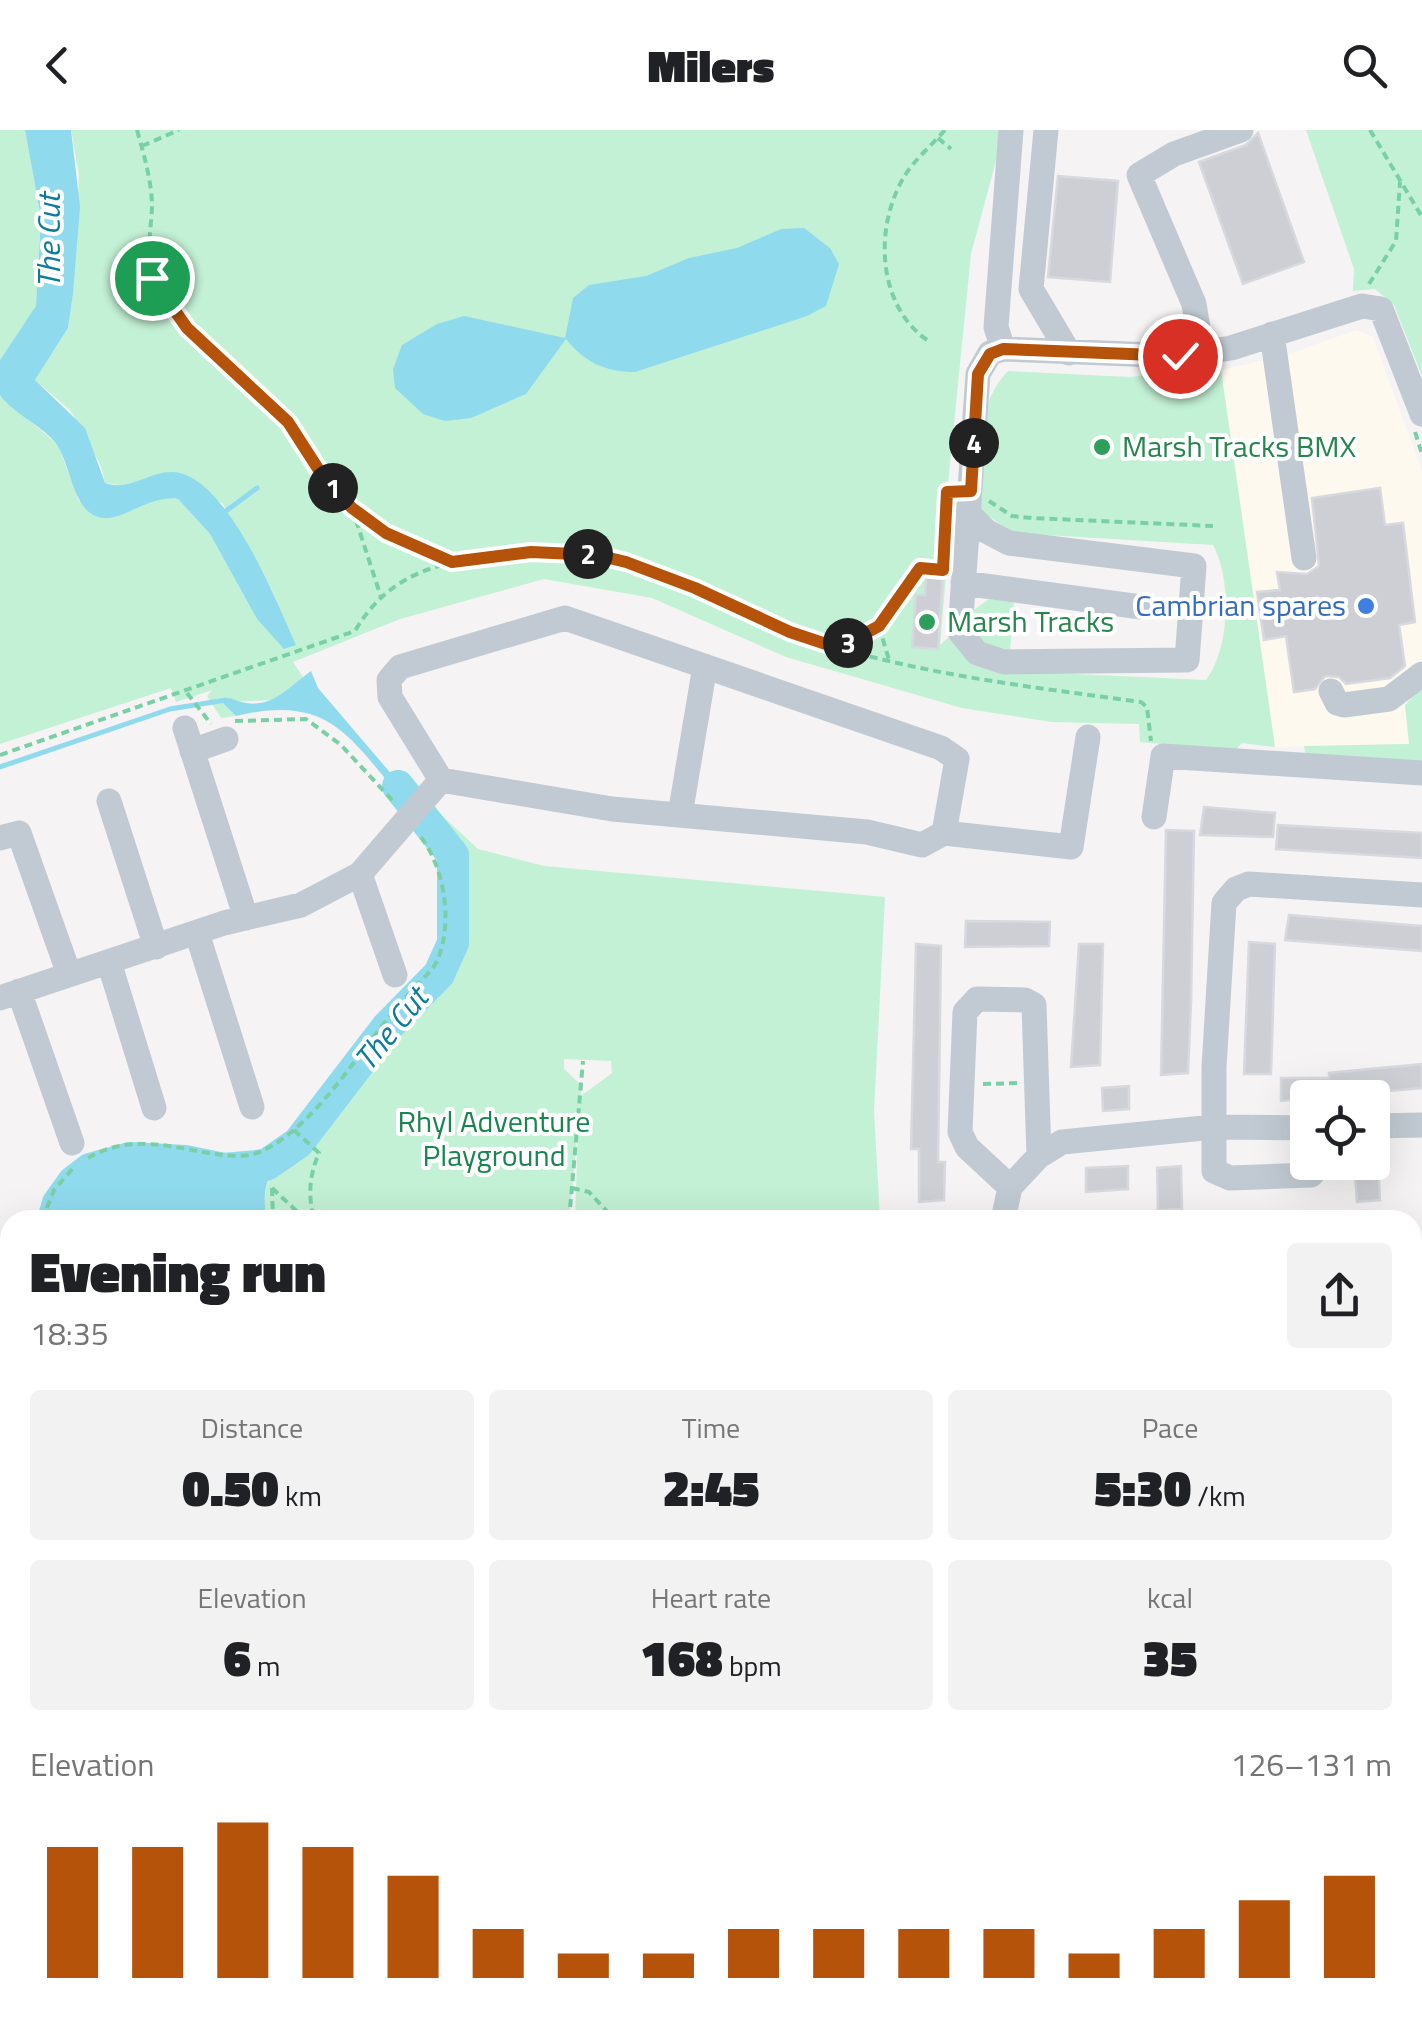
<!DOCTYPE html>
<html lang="en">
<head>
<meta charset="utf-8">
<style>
  :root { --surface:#fff; --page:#f2f2f2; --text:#202124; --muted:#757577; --accent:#b45309 }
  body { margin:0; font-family:"Titillium Web",sans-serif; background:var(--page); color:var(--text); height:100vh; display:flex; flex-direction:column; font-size:38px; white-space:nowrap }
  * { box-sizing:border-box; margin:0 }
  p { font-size:32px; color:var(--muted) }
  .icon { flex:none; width:55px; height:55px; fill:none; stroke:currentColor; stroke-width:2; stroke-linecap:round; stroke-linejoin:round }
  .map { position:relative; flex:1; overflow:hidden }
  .sheet { position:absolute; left:0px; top:1080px; width:1422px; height:810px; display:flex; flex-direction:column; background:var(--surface); border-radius:30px 30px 0 0; box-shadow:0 10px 40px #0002 }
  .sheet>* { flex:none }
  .buttons { position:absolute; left:1290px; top:950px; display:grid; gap:20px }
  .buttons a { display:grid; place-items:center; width:100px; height:100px; border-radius:10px; background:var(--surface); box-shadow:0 10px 40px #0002; font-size:50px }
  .pin { position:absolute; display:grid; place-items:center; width:85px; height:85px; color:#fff; margin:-42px; border:5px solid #fff; border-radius:50%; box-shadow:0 2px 10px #0007 }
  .km { position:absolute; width:50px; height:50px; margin:-25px; border-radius:50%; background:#222; color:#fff; font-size:28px; line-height:50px; text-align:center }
  .round { display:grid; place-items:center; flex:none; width:105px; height:105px; border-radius:10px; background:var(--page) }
  .overview { display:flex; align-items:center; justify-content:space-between; height:170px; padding:0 30px }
  h1 { font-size:55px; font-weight:800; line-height:75px }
  .figures { display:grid; grid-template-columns:repeat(3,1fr); gap:15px; height:170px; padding:10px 30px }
  .figures div { display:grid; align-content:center; border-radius:10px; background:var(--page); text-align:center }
  .figures b { font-size:50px; font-weight:800 }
  .figures small { font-size:28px; font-weight:400 }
  .figures p { font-size:28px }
  .chart { height:280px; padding:20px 30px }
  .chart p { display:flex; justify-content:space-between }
  .chart svg { width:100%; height:180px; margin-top:10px; stroke:var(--accent); stroke-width:6 }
  header { display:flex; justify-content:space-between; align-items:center; height:130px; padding:0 30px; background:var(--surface); font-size:45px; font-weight:800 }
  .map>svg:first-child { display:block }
  .commercial { fill:#fdf9ef }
  .green { fill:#c3f1d5; fill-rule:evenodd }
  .water { fill:#90daee }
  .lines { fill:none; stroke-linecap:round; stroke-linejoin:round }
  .stream { stroke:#90daee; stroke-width:5 }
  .river { stroke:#90daee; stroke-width:32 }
  .building { fill:#cdcfd5; stroke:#d7d9de; stroke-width:2.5 }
  .path { stroke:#7ad0a6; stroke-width:4; stroke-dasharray:8 5; stroke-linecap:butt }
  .minor { stroke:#c1cad2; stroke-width:25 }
  .route-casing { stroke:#fff; stroke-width:20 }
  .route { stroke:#b45309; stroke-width:12 }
  .leisure-dot { fill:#2e9e5b; stroke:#fff; stroke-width:4 }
  .shop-dot { fill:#3f7fe0; stroke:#fff; stroke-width:4 }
  .labels { text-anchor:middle; stroke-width:8; stroke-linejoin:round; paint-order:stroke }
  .leisure-label { font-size:30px; fill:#27864d; stroke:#fff; text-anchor:start }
  .shop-label { font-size:30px; fill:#366cbe; stroke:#fff; text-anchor:end }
  .park-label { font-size:30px; fill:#17864f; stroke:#fff }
  .water-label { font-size:32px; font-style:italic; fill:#0c7c9b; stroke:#fff }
</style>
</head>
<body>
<header><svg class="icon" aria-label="back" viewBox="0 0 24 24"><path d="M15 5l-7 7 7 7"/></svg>Milers<svg class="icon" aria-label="search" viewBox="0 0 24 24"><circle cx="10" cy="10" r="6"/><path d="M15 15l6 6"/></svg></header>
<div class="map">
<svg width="1422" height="1890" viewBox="0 0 1422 1890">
  <rect width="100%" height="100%" fill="#f5f3f3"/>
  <path class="commercial" d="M1356,200l17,7 49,134v216l-17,18 4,39 -134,3 -54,-377 62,-14z"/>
  <path class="green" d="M0,0h25l16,88 -5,89 -36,53z
    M71,0h952l-1,15 -26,16 -25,93 -23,229 29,1c4,-41 1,-82 31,-113l121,6 92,-7 54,377 -33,-4 -7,8 -95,-9 -1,-18 -87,-2 -90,-14 -176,-51 -134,-59 -108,-19 -144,40 -107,43 10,15 -26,23 -54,2 13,14 -15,2 -14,-22 5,-6 -36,12 -5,-14 -171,56v-349l58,50 21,56 61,3 20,-7 18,2 32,35 47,85 28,30 10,-5 -23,-54 -49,-86 -50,-32 -48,14 -20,-3 -4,-17 -30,-55 -36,-31 33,-52 5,-34 6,-119zM952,377l25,1 36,25 200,12c19,34 17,104 -7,135l-215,-10 -41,-34 -10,9z
    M1306,0h116v246l-28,-71 -19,-16 -22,2 1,-22z
    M989,469l25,3 -4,50 -25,-4 -13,-16 2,-22z
    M1422,557v78l-115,-6 -3,-13 105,-2 -4,-39z
    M432,676l46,43 66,17 341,31 -11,214 6,109h-305l3,-91 -9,91h-301c-15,-51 27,-64 57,-97 24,-26 42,-58 65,-86 17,-21 42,-39 57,-62 17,-25 21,-108 5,-134 -6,-10 -18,-19 -27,-27zM564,929l47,2 1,12 -31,23v-11l-17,-16z
    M56,1880h144l2,10h-150z"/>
  <path class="water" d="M25,0h46l9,77 -7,87 -5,34 -33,52 50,48 20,55c24,9 44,-12 68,-11 53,2 104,130 123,173l-12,4 -27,-30 -47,-85 -32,-35c-30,-4 -53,21 -75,19 -32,-4 -31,-56 -49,-77 -16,-18 -40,-27 -54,-46v-35l36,-54 5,-88z
    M804,98l26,20 9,16 -13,42 -19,10 -172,56c-30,0 -51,-10 -69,-33l-40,55 -55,24 -26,3 -22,-7 -28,-26 -2,-19 9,-24 35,-21 27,-8 101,22 8,-40 16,-13 57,-9 43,-18 48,-10 44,-19z
    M311,541l7,17 93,109 -6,5c-57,-66 -75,-108 -169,-86l-14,-14 8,-4c37,17 55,-8 81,-27z
    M283,1024c-16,22 -23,39 -15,66l-113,-4 -102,4c33,-116 162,-21 230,-66z"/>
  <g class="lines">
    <path class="stream" d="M226,381l31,-23
      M0,637l170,-58 56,-9"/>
    <path class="river" d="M53,1090l5,-17 15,-21 17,-13 40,-11 55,3 39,8 42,-4 32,-22 89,-116 52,-53 14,-31v-88l-55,-69
      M117,1880l5,10"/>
  </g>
  <path class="building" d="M1258,3l46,129 -61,22 -44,-122 47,-17z
    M1058,46l60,5 -8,101 -62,-5z
    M1380,358l5,37 18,-2 12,99 -16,3 6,41 -15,12 -44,6 -7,-7 -14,-1 -10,13 -21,3 -8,-56 -22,4 -7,-48 23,-2 -3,-18 30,2 12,-8 -7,-68z
    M926,443l17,1 -5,75 -26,-2 4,-52h9z
    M1204,677l71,6 -2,24 -73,-2z
    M1278,695l144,8v25l-146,-9z
    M1166,700l28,1 -3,171 -3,71 -27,2z
    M1289,785l133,11v25l-137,-11z
    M966,791l84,1 -1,24 -84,1z
    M1249,812l26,2 -4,130h-27z
    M916,814l25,2 -3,216h7l-1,38 -25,2v-53h-8z
    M1079,814h24l-3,121 -29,2z
    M1422,934v24l-141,13v-23h48v-5z
    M1129,956v23l-26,2 -1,-23z
    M1354,1032h24l2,38 -23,2z
    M1128,1036v23l-42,3v-24z
    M1181,1036l1,43 -24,1 -1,-42z"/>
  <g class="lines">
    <path class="path" d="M137,0c7,25 14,49 15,74 0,24 -8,53 2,76 25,55 77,86 119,127 18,17 29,41 44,61 36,48 80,73 135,94
      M1370,0l52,87
      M938,8l13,11
      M142,16l37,-16
      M1369,154l27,-43 4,-59
      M927,210c-50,-35 -53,-113 -23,-163 10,-17 28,-32 41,-47
      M1415,302l7,22
      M989,371l23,15 20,2 181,8
      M352,378l29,89
      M879,496l10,34
      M837,518l42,-22 41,-58 22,2
      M187,563l24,31
      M235,591l71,-2 35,26 52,56
      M0,625l355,-124c29,-49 69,-66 125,-73 39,-5 81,-10 121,-2 85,16 158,69 241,93 99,28 197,39 299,53l6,5 4,34
      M415,857c7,-8 16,-15 21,-24 18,-37 9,-96 -16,-127
      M983,954l35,-1
      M294,1000l25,23c-10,23 -11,42 -5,67
      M88,1028c62,-37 130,13 174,-7 58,-27 102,-110 147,-157
      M272,1058l34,32
      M272,1058l1,32
      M572,1058l17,4 26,28
      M42,1090l12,-30 21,-24
      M569,1090l14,-159
      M105,1880l4,10
      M189,1880l3,10"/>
    <path class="minor" d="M1046,0l-15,159 38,64
      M1272,204l32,224
      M1003,219l-7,-22 15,-197
      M1202,222l-8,-48 -55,-129 35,-21 67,-24
      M968,383l18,18 23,12 185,23 -7,94 -183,2 -27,-9 -17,-21 18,-258 12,-21 13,-4 177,7 51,-8 131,-42 19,3 41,105
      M963,453l178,24
      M1331,561l6,12 7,2 45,-6 33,-25
      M185,598l61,190
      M192,621l34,-12
      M109,671l47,146
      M680,685l25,-149
      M1154,687l9,-61 259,17
      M944,703l127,14 17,-110
      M0,708l19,-5 50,141
      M360,744l35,101
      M197,803l55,174
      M109,832l45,146
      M19,861l53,152
      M0,868l224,-75 77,-18 59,-31 81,-94 171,29 255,23 55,13 22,-12 13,-74 -16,-11 -376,-130 -165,49 -11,13 1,17 51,83
      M1372,996l50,-1
      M1323,1032l-12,13 -81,3 -16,-7v-104l10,-164 12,-14 13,-5 173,11
      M1010,1057l-43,-40 -7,-15 5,-120 12,-13 48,1 9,5 5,151
      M1003,1090l7,-33 29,-31 23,-14 152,-15 94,1
      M1412,1183l10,-1
      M1412,1374l10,1
      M0,1418l10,14
      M1412,1603h10
      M1412,1738h10
      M1412,1845h10
      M0,1853l10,20
      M475,1880l3,10
      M1395,1880v10
      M291,1890l6,-10
      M958,1890v-10
      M1014,1890v-10
      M1329,1890l1,-10"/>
  </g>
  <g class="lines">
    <defs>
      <path id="route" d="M152,148l35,50 101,94 36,56 28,30 34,25 66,29 79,-10 66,3 29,7 69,26 95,44 48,16 41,-22 41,-58 23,2 4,-78 24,-1 7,-117 12,-20 13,-5 177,7"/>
    </defs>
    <use href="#route" class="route-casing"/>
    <use href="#route" class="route"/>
  </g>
  <g class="leisure-dot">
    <circle cx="1102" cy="317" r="10"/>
    <circle cx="927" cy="492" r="10"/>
  </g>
  <circle class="shop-dot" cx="1366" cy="476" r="10"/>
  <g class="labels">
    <g class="leisure-label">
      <text x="1122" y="327">Marsh Tracks BMX</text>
      <text x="947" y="502">Marsh Tracks</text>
    </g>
    <g class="shop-label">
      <text x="1346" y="486">Cambrian spares</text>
    </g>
    <g class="park-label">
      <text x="494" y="1002">Rhyl Adventure<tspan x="494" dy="34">Playground</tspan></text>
    </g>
    <g class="water-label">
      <text transform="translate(49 111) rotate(-90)" y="11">The Cut</text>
      <text transform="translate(391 899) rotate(-51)" y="11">The Cut</text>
    </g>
  </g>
</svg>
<div class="buttons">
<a><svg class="icon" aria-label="locate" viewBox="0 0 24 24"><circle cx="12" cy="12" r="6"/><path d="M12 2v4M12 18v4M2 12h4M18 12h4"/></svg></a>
</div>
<div class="pin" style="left:152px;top:148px;background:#1e9e55"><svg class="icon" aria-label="arrive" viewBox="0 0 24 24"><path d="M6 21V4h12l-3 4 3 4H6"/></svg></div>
<div class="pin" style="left:1180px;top:226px;background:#d93025"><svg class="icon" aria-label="check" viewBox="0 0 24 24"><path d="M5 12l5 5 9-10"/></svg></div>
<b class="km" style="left:333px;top:358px">1</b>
<b class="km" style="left:588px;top:424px">2</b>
<b class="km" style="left:848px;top:513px">3</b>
<b class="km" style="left:974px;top:313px">4</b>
<section class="sheet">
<div class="overview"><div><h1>Evening run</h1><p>18:35</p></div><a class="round"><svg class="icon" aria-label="share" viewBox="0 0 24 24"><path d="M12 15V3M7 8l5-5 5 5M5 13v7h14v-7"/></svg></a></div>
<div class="figures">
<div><p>Distance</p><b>0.50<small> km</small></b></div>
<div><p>Time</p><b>2:45</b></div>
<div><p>Pace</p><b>5:30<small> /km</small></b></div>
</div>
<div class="figures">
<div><p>Elevation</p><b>6<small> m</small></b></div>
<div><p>Heart rate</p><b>168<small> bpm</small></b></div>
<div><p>kcal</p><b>35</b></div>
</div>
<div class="chart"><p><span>Elevation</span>126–131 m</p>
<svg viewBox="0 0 160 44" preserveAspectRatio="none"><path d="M5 44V12M15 44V12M25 44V6M35 44V12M45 44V19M55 44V32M65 44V38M75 44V38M85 44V32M95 44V32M105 44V32M115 44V32M125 44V38M135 44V32M145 44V25M155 44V19"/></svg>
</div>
</section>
</div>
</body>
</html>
